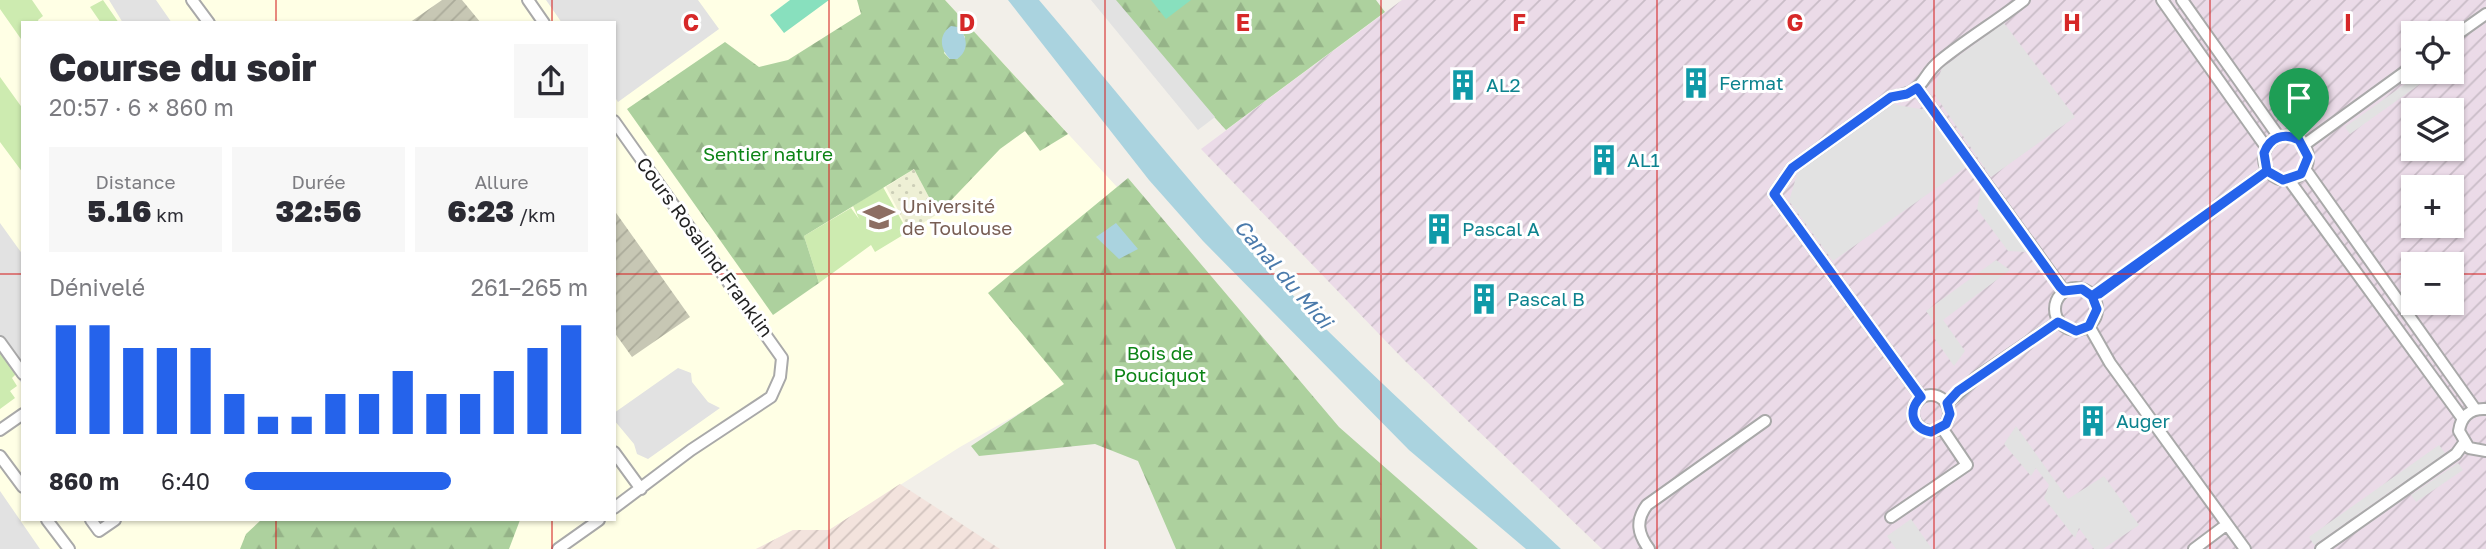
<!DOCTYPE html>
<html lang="fr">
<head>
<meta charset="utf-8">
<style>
  :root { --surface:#fff; --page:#f7f7f7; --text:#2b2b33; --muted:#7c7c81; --accent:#2563eb }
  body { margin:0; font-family:"Golos Text",sans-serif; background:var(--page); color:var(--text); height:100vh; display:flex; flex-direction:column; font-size:26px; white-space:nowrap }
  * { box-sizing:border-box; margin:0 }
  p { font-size:23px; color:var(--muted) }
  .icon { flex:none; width:38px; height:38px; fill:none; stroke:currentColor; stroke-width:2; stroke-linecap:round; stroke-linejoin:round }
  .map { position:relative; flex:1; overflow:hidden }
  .sheet { position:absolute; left:21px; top:21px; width:595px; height:500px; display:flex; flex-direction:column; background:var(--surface); border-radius:0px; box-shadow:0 2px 5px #0004 }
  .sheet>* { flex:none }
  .controls { position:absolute; left:2401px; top:21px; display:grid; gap:14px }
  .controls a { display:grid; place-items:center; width:63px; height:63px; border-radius:0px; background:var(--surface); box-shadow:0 2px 5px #0004; font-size:35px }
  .pin { position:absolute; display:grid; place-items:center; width:60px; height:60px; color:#fff; margin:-72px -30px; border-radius:50% 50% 50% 0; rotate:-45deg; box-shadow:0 0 7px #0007 }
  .pin .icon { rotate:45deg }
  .round { display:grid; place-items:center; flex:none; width:74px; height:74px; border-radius:0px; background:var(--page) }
  .overview { display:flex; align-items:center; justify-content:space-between; height:119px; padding:0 28px }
  h1 { font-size:38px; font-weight:800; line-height:52px }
  .stats { display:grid; grid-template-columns:repeat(3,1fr); gap:10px; height:119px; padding:7px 28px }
  .stats div { display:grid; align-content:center; border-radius:0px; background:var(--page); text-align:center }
  .stats b { font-size:30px; font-weight:800 }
  .stats small { font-size:19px; font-weight:400 }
  .stats p { font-size:19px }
  .chart { height:196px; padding:14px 28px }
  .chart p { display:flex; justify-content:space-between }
  .chart svg { width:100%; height:126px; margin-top:7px; stroke:var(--accent); stroke-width:6 }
  ul { padding:0 28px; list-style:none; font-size:23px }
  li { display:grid; grid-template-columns:112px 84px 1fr; align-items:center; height:52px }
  li i { height:18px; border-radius:9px; background:var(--accent) }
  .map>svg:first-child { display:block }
  .industrial { fill:url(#industrial-furrows); fill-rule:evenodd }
  .education { fill:#ffffe5; fill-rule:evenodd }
  .military { fill:url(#military-furrows) }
  .construction { fill:url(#construction-furrows) }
  .farmland { fill:url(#farmland-dots) }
  .grass { fill:#cdebb0 }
  .forest { fill:url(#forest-firs); fill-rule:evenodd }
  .pitch { fill:#88e0be }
  .parking { fill:#e2e2e2 }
  .water { fill:#aad3df }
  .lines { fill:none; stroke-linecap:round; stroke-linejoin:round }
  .minor-casing { stroke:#a9a9a9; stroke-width:14 }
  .minor { stroke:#fff; stroke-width:10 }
  .route-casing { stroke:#fff; stroke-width:14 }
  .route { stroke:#2563eb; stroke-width:9 }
  .grid { fill:none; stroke:#d62828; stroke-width:2; stroke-opacity:0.55 }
  .labels { text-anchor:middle; stroke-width:6; stroke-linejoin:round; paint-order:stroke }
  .culture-label { font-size:19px; fill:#0d838f; stroke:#fff; text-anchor:start }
  .park-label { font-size:19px; fill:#0c8416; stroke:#fff }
  .education-label { font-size:19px; fill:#785e54; stroke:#fff; text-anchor:start }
  .street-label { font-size:19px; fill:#222; stroke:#fff }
  .water-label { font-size:21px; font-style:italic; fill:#4a7aab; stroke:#fff }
  .grid-label { font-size:23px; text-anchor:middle; font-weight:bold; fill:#d62828; stroke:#fff; stroke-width:6; stroke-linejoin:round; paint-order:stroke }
</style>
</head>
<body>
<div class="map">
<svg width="2486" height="549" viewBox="0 0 2486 549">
  <defs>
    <pattern id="industrial-furrows" width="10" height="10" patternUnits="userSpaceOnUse" patternTransform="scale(1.75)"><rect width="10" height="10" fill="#ebdbe8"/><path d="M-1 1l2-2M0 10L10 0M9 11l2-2" fill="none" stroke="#c9bcc7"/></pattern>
    <pattern id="military-furrows" width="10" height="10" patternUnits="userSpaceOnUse" patternTransform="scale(1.75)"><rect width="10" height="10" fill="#f3e3dd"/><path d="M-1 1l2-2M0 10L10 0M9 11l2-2" fill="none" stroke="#d0c2bd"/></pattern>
    <pattern id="construction-furrows" width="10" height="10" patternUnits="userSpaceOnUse" patternTransform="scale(1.75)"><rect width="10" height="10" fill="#c7c7b4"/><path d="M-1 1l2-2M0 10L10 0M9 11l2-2" fill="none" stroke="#abab9a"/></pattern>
    <pattern id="farmland-dots" width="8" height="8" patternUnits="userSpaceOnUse" patternTransform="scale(1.75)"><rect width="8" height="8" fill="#eef0d5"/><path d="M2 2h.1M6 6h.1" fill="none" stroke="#ccceb7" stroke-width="1.8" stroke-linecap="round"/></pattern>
    <pattern id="forest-firs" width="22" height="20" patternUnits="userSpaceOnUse" patternTransform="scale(1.75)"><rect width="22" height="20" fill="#add19e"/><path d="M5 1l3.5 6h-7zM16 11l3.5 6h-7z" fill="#95b388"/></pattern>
  </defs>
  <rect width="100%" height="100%" fill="#f2efe9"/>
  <path class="industrial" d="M1402,0h1084v549h-884l-197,-188 -204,-212zM2413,33h39v39h-39zM2413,110h39v39h-39zM2413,187h39v39h-39zM2413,264h39v39h-39z"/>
  <path class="education" d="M0,0h945l275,299 -260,148 -131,83h-36l-37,19h-756zM23,23h591v497h-591z"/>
  <path class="military" d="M900,484l100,65h-244l37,-19h36z"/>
  <path class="construction" d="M442,0h20l19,23h-72z
    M614,210l76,107 -58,40 -18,-25z"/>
  <path class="farmland" d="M914,169l24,45 -29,17 -23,-44z"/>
  <path class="grass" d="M0,0h32l11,16 -5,4 1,3h-16l-2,16 -21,-30z
    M103,0l16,23h-18l-11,-16z
    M0,77l23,32v64l-23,-31z
    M883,187l25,45 -33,20 -4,-7 -52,38 -15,-47 47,-28 8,11 -6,-13z
    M0,352l16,22 -4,4 5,8 -7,5 5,7 -15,11z"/>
  <path class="forest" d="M857,0h88l123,134 -28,17 -15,-20 -25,18 -62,65 -24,-45 -110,67 15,47 -46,32 -146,-206 98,-67 34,25 29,-7 73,-46zM958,27l7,10 -8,22h-7l-6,-6z
    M1108,0h268l9,12 -159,118z
    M1128,178l211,249 139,122h-302l-38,-88 -43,-17 -116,12 -8,-10 93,-62 -76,-91z
    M261,520h259l-11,29h-269l6,-15z"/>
  <path class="pitch" d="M790,0h39l-45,33 -14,-18z
    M1151,0h40l-25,19z"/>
  <path class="parking" d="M109,0h47l16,23h-49z
    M546,0h152l21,29 -101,73 -4,-6v-73h-52z
    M1091,0h25l99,117 -17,13z
    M2004,23l71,94 -84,60 -58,-85 9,-24z
    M2422,72h15l-87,62 -5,-7z
    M1892,104l34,6 40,57 -133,94 -44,-60 9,-30z
    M1981,187l46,65 -19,-1 -31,-42z
    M0,223l23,32 -1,129 -22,-32z
    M1996,260l14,10 -67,50 22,31 -11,15 -24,-34 5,-9 -9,-12z
    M678,368l13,5 1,9 16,20 12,6 -72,51 -11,-5 -3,-10 -20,-24v-7z
    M2016,426l52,73 36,-23 35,49 -36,24h-9l-15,-21 -4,10 -31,-40 5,-13 -13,-17 -5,8 -27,-32z
    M2439,445l6,8 -131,92 -5,-8z
    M2458,463l5,7 -47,32 -5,-7z
    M0,491l40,58h-40z
    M1911,519l21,30h-36l-9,-13z"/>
  <path class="water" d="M1008,0h31c76,89 148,181 227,267 93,100 196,189 295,282h-35l-117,-99 -206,-209 -54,-61z
    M951,26l7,1c10,10 11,24 -1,32h-7c-10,-10 -12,-24 1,-33z
    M1116,223l22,26 -19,10 -23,-22z"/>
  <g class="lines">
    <defs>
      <path id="minor" d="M192,0l17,23
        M528,0l16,23
        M2162,0l104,147
        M2182,0l97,137
        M2452,38l34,-24
        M1917,88l147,203
        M614,121l168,237 -2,19 -9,20 -80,53 -77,58
        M2264 158a22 22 0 1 1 44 0a22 22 0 1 1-44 0Z
        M2304,145l109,-79
        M2305,169l170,240
        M2289,180l174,239
        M2055 309a21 21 0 1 1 42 0a21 21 0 1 1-42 0Z
        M2093,296l174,-125
        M2089,326l21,37 135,186
        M0,342l23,32
        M1913 413a18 18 0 1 1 36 0a18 18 0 1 1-36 0Z
        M1921,397l-147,-203 18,-26 99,-71c38,-6 27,-19 50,-37 26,-21 56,-39 83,-60
        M1947,403l30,-26 81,-55
        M2486,409c-15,-1 -25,7 -27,22l10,17 17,3
        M0,430l23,-16
        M614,452l27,37
        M0,456l23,31
        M1891,517l76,-52 -25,-37
        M47,520l22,29
        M91,520l8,11 16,-11
        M558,549l41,-29
        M1649,549c-11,-15 -14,-28 -2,-44l118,-84
        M2194,549l32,-24
        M2321,549l135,-95 8,-11"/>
    </defs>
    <use href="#minor" class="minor-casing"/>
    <use href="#minor" class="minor"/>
  </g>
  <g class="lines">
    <defs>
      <path id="route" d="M2299,140c-15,-8 -29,-3 -35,13l3,18 -175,125 -10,-7 -18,2 -4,-4 -143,-199 -10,6 -16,3 -99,71 -18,26 147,203c-14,13 -9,32 10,35l15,-8 4,-10 -3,-11 11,-12 100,-69 18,9 13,-5 8,-17 -5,-13 7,-2 168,-123 16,9 18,-6 7,-17 -9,-17"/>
    </defs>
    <use href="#route" class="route-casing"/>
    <use href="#route" class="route"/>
  </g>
  <path class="grid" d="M276,0v23M552,0v23M829,0v549M1105,0v549M1381,0v549M1657,0v549M1934,0v549M2210,0v549M0,274h23M614,274h1799M2452,274h34M276,520v29M552,520v29"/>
  <defs>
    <symbol id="building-bare" viewBox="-9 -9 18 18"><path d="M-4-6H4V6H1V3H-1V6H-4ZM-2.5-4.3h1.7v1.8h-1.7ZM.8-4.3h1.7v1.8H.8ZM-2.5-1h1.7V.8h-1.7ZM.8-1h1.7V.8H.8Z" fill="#0f9aa8" stroke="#fff" stroke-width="2.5" paint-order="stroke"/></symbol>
    <symbol id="university-bare" viewBox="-9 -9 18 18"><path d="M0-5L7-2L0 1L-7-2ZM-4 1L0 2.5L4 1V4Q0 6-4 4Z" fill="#8d6e63" stroke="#fff" stroke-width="2.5" paint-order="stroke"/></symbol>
  </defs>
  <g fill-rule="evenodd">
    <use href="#building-bare" x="1674" y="61" width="44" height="44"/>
    <use href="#building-bare" x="1441" y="63" width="44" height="44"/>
    <use href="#building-bare" x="1582" y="138" width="44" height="44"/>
    <use href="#university-bare" x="857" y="195" width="44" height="44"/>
    <use href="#building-bare" x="1417" y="207" width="44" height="44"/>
    <use href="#building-bare" x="1462" y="277" width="44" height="44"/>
    <use href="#building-bare" x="2071" y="399" width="44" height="44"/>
  </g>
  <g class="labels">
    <g class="culture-label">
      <text x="1719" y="90">Fermat</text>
      <text x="1486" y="92">AL2</text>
      <text x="1627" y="167">AL1</text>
      <text x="1462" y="236">Pascal A</text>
      <text x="1507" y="306">Pascal B</text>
      <text x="2116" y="428">Auger</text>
    </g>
    <g class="park-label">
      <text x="768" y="161">Sentier nature</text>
      <text x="1160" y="360">Bois de<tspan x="1160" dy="22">Pouciquot</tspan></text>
    </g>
    <g class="education-label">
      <text x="902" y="213">Université<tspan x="902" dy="22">de Toulouse</tspan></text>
    </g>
    <g class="street-label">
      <text transform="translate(705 247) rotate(54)" y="7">Cours Rosalind Franklin</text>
    </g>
    <g class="water-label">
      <text transform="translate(1283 274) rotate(49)" y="7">Canal du Midi</text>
    </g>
  </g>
  <g class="grid-label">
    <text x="691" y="31">C</text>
    <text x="967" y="31">D</text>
    <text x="1243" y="31">E</text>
    <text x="1519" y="31">F</text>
    <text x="1795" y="31">G</text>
    <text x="2072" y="31">H</text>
    <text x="2348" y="31">I</text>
  </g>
</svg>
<div class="controls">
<a><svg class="icon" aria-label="locate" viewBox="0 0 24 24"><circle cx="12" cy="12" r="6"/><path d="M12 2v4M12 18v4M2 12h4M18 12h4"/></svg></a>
<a><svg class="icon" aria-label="layers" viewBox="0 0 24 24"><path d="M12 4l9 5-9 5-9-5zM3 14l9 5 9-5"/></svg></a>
<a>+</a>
<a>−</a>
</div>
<div class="pin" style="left:2299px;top:140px;background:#1e9e55"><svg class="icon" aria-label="arrive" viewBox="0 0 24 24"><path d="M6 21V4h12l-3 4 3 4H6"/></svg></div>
<section class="sheet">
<div class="overview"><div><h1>Course du soir</h1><p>20:57 · 6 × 860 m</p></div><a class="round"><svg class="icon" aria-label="share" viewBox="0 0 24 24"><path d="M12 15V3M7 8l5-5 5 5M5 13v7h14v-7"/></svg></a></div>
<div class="stats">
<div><p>Distance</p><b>5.16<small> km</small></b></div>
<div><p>Durée</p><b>32:56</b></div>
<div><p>Allure</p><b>6:23<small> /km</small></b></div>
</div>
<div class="chart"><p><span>Dénivelé</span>261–265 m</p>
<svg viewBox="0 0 160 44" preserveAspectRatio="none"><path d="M5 44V6M15 44V6M25 44V14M35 44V14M45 44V14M55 44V30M65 44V38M75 44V38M85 44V30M95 44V30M105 44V22M115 44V30M125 44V30M135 44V22M145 44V14M155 44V6"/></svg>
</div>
<ul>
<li><b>860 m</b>6:40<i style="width:60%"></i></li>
</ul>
</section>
</div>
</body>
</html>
